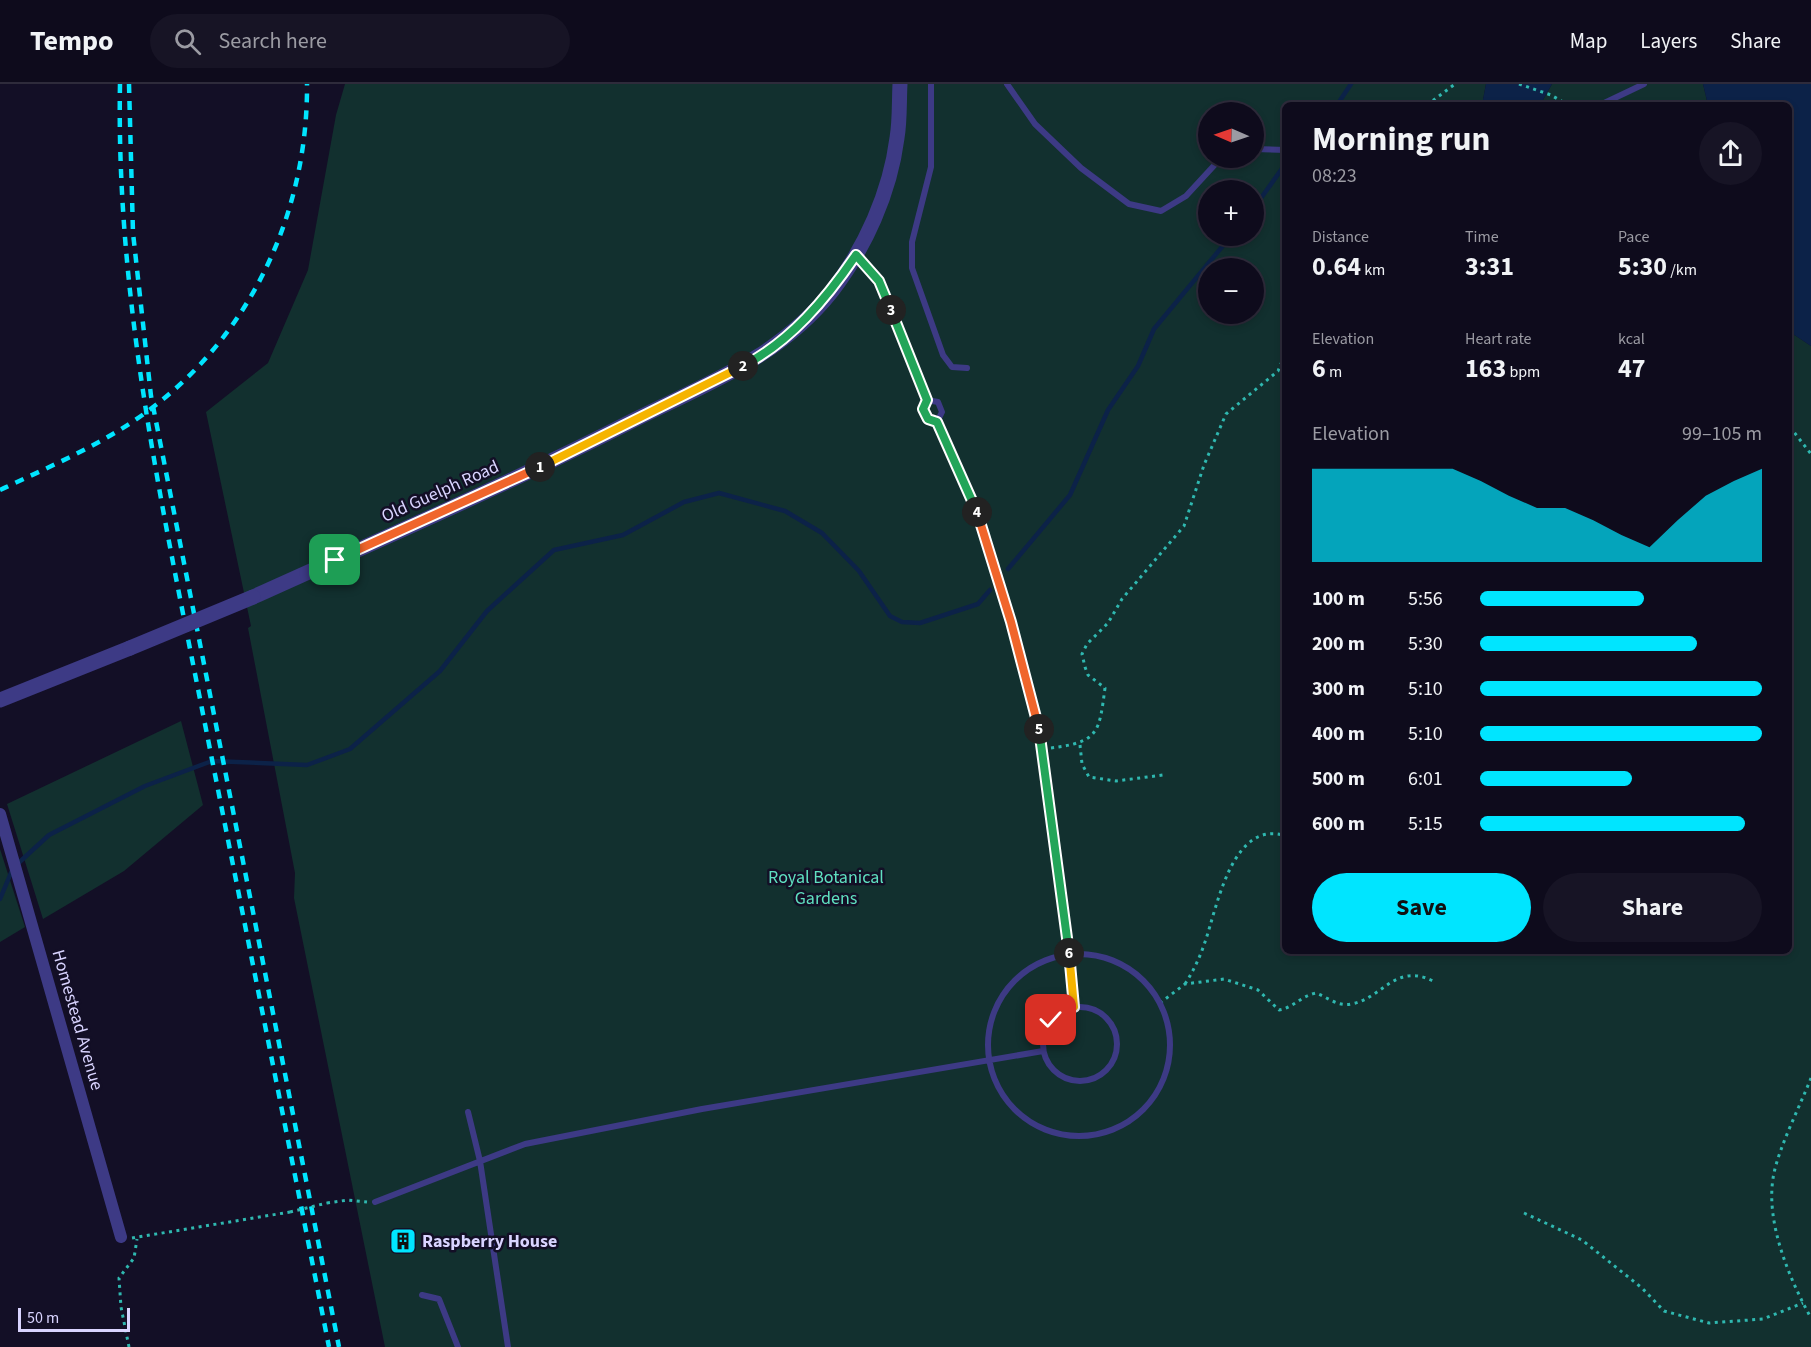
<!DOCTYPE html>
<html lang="en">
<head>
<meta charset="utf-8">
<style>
  :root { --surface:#0e0b1c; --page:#171425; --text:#f1f3f6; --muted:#9b9ba3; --line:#2e2b3b; --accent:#00e5ff }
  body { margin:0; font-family:"Source Sans 3",sans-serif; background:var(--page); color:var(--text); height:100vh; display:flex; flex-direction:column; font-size:22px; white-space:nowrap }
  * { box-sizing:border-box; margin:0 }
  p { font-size:20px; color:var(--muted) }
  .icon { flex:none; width:33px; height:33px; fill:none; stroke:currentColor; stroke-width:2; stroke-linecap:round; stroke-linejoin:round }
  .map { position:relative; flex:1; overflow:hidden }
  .side { position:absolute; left:1282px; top:18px; width:510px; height:852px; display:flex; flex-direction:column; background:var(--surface); border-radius:9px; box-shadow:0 3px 9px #0003,0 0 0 2px var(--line) }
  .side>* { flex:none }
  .needle { width:39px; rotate:272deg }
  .buttons { position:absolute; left:1198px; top:18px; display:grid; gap:12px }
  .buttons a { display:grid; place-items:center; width:66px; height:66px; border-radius:50%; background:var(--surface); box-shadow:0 3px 9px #0003,0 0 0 2px var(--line); font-size:30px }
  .scale { position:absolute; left:18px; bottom:15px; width:112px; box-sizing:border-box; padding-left:6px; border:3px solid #d9d4ff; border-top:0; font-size:16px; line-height:21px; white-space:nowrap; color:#d9d4ff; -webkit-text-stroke:4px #130f26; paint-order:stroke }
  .pin { position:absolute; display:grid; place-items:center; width:51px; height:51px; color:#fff; margin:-26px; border-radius:12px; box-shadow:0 3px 9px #0006 }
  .km { position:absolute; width:30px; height:30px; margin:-15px; border-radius:50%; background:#222; color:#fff; font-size:16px; line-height:30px; text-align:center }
  .round { display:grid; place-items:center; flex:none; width:63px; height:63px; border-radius:32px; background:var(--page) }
  .head { display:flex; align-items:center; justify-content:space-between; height:102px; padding:0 30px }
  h1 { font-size:33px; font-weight:700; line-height:45px }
  .figures { display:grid; grid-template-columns:repeat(3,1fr); gap:9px; height:102px; padding:6px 30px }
  .figures div { display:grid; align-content:center }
  .figures b { font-size:26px; font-weight:700 }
  .figures small { font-size:16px; font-weight:400 }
  .figures p { font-size:16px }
  .chart { height:168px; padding:12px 30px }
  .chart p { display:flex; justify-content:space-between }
  .chart svg { width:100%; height:108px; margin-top:6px; fill:var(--accent); opacity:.7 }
  .action { display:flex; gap:12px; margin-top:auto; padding:12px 30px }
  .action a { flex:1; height:69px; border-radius:36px; background:var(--accent); color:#111; font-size:24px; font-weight:700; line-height:69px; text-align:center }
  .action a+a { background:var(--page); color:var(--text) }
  ul { padding:0 30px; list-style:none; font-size:20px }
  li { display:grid; grid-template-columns:96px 72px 1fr; align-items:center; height:45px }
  li i { height:15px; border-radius:8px; background:var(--accent) }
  header { display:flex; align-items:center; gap:36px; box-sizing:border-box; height:84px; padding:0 30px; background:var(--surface); border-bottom:2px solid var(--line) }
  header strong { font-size:28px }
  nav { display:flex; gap:33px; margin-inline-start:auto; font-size:21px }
  .search { width:420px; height:54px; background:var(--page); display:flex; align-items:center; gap:15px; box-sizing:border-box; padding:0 21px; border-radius:33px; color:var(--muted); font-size:22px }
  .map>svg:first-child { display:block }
  .green { fill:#12302f; fill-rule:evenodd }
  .water { fill:#0c2248 }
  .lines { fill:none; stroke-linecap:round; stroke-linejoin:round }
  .stream { stroke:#0c2248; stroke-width:4.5 }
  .path { stroke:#2fb8b0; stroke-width:3; stroke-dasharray:3 4.5; stroke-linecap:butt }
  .service { stroke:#3d3a85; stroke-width:6 }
  .minor { stroke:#3d3a85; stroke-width:12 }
  .tertiary { stroke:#3d3a85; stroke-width:15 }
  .rail { stroke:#00e5ff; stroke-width:4.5; stroke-dasharray:9 8; stroke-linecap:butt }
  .path-bridge { stroke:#2fb8b0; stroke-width:3; stroke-dasharray:3 4.5; stroke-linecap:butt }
  .tertiary-bridge { stroke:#3d3a85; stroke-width:15 }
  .split-1-casing { stroke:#fff; stroke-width:12 }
  .split-2-casing { stroke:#fff; stroke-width:12 }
  .split-3-casing { stroke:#fff; stroke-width:12 }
  .split-4-casing { stroke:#fff; stroke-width:12 }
  .split-5-casing { stroke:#fff; stroke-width:12 }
  .split-6-casing { stroke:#fff; stroke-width:12 }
  .split-7-casing { stroke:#fff; stroke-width:12 }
  .split-1 { stroke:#f0652b; stroke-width:8 }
  .split-2 { stroke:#f5b400; stroke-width:8 }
  .split-3 { stroke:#22a559; stroke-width:8 }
  .split-4 { stroke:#22a559; stroke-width:8 }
  .split-5 { stroke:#f0652b; stroke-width:8 }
  .split-6 { stroke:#22a559; stroke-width:8 }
  .split-7 { stroke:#f5b400; stroke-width:8 }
  .labels { text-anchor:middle; stroke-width:5; stroke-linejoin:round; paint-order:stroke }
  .street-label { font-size:18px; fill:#d9d4ff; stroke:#130f26 }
  .park-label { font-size:18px; fill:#5fe0c0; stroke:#130f26 }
  .poi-label { font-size:18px; font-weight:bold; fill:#d9d4ff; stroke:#130f26; text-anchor:start }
</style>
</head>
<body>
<header>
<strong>Tempo</strong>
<div class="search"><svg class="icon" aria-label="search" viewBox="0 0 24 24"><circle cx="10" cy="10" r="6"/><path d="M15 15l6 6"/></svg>Search here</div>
<nav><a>Map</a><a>Layers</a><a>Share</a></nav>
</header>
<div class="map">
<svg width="1811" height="1263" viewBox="0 0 1811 1263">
  <rect width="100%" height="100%" fill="#130f26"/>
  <path class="green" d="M345,0h1141l-4,21h-196v846h504v-619l21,14v1001h-1426l-91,-449 1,-25 -47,-245 3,-2 -45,-214 62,-49 40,-93 28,-155zM1209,28h45v46h-45zM1209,106h45v46h-45zM1209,184h45v46h-45z
    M1552,0h151l5,21h-168z
    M181,637l22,84 -79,66 -81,48 -36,-115z
    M0,765l25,78 -25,15z"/>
  <path class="water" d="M1486,0h66l-12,21h-58z
    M1703,0h108v262l-21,-14v-227h-82z"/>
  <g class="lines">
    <path class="stream" d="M1337,21l14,-21
      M1254,124l32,-45
      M1008,485l62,-74 38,-85 30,-44 16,-37 77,-93
      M0,815l13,-31 36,-33 96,-49 67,-25 95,4 43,-16 90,-78 47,-60 67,-61 69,-15 61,-33 35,-9 66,18 37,22 37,38 31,45 12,6 18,1 58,-19 12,-14"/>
    <path class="path" d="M1519,0l32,11 17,10
      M1630,18l9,3
      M1427,21l28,-21
      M1790,343l21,27
      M1080,661l2,19 7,13 27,4 47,-6
      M1051,664c48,-6 48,-15 54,-60l-17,-13 -3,-8 -3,-13 5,-10 21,-21 14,-24 62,-73 20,-61 22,-51 52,-43 8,-19
      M1185,900c9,-14 15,-27 20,-42 12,-34 27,-124 81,-106
      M1160,919l25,-19 39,-5 34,11 21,20c14,-2 22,-14 37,-17 11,4 22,14 35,11 31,-5 44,-42 82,-23
      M1811,994c-11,28 -31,67 -37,95 -10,47 15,105 37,145
      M327,1119l21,-3 19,2
      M1524,1129l58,27 60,48 22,23 45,12 54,-4 40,-16
      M132,1154l158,-26
      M129,1263l-8,-40 -2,-29 15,-20 3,-19"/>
    <path class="service" d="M931,0v83l-19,75v26l31,87 9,12 15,1
      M1007,0l28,40 46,44 48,36 32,7 25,-15 35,-38
      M1600,21l44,-21
      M1254,65l32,1
      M857,172l22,25 48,119 -4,9 5,10 9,3 47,106 53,188 37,291
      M927,316l11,2 4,10 -5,10
      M988 961a91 91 0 1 1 182 0a91 91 0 1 1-182 0Z
      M1043 960a37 37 0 1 1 74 0a37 37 0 1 1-74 0Z
      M468,1028l12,49 28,186
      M375,1118l150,-58 177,-35 341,-58
      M422,1211l17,4 19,48"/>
    <path class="minor" d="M0,730l121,423"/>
    <path class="tertiary" d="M253,513c128,-58 258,-114 383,-178 72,-36 144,-62 196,-128 33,-43 58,-98 65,-153 3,-17 2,-36 3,-54
      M0,616l130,-52"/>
    <path class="rail" d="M120,0c-4,212 41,418 82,625 42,212 85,425 127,638
      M129,0l4,149 18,163 188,951
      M0,406c51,-24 103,-46 148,-79 104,-77 160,-200 159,-327"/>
    <path class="path-bridge" d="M290,1128l37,-9"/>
    <path class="tertiary-bridge" d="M130,564l123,-51"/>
  </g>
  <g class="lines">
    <defs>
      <path id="split-1" d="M335,476l205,-93"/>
      <path id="split-2" d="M540,383l203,-101"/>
      <path id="split-3" d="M743,282c48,-25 83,-67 113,-111l23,26 12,29"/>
      <path id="split-4" d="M891,226l36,90 -4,9 5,10 9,3 40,90"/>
      <path id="split-5" d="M977,428l34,110 28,107"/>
      <path id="split-6" d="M1039,645l30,224"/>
      <path id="split-7" d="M1051,936l13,-9 10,-4 -5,-54"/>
    </defs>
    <use href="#split-1" class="split-1-casing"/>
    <use href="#split-2" class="split-2-casing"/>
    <use href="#split-3" class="split-3-casing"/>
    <use href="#split-4" class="split-4-casing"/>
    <use href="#split-5" class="split-5-casing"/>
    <use href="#split-6" class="split-6-casing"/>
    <use href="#split-7" class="split-7-casing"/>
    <use href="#split-1" class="split-1"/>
    <use href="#split-2" class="split-2"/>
    <use href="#split-3" class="split-3"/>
    <use href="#split-4" class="split-4"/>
    <use href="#split-5" class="split-5"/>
    <use href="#split-6" class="split-6"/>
    <use href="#split-7" class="split-7"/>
  </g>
  <defs>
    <symbol id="building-square" viewBox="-11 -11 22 22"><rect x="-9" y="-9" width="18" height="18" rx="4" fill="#00e5ff" stroke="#130f26"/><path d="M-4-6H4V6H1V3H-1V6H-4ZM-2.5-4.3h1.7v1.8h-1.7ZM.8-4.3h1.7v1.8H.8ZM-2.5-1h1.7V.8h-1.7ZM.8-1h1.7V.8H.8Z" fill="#111"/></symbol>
  </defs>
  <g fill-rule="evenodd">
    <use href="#building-square" x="388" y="1142" width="30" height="30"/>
  </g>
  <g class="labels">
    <g class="street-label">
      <text transform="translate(440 407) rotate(-24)" y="6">Old Guelph Road</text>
      <text transform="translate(78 936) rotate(74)" y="6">Homestead Avenue</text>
    </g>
    <g class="park-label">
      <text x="826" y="799">Royal Botanical<tspan x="826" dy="21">Gardens</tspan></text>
    </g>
    <g class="poi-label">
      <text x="422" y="1163">Raspberry House</text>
    </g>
  </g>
</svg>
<div class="buttons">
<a><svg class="needle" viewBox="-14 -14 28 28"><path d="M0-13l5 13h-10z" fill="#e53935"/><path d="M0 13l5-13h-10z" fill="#9b9ba3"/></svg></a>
<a>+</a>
<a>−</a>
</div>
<div class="scale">50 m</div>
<div class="pin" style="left:335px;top:476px;background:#1e9e55"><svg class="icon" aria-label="arrive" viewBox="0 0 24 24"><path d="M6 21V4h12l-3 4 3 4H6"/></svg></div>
<div class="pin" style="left:1051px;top:936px;background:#d93025"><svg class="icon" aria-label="check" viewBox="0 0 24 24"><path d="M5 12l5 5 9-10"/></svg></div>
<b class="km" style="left:540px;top:383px">1</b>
<b class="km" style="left:743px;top:282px">2</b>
<b class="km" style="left:891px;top:226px">3</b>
<b class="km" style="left:977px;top:428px">4</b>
<b class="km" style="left:1039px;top:645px">5</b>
<b class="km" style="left:1069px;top:869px">6</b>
<section class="side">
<div class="head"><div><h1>Morning run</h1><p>08:23</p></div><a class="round"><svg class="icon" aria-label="share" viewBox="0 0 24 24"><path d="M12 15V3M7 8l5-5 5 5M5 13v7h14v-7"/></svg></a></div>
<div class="figures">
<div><p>Distance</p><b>0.64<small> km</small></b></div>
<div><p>Time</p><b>3:31</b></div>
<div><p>Pace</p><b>5:30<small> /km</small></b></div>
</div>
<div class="figures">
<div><p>Elevation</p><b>6<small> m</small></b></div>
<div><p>Heart rate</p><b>163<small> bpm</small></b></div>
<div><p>kcal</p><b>47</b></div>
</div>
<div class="chart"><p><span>Elevation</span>99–105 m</p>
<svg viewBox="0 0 160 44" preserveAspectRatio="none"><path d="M0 44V6L10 6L20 6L30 6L40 6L50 6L60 11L70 17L80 22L90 22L100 27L110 33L120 38L130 27L140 17L150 11L160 6V44z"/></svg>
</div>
<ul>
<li><b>100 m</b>5:56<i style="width:58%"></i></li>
<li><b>200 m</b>5:30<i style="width:77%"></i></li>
<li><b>300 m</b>5:10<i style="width:100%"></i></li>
<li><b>400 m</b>5:10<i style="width:100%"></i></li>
<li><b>500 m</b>6:01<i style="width:54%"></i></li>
<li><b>600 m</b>5:15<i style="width:94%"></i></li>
</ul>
<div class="action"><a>Save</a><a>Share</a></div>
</section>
</div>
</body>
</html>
